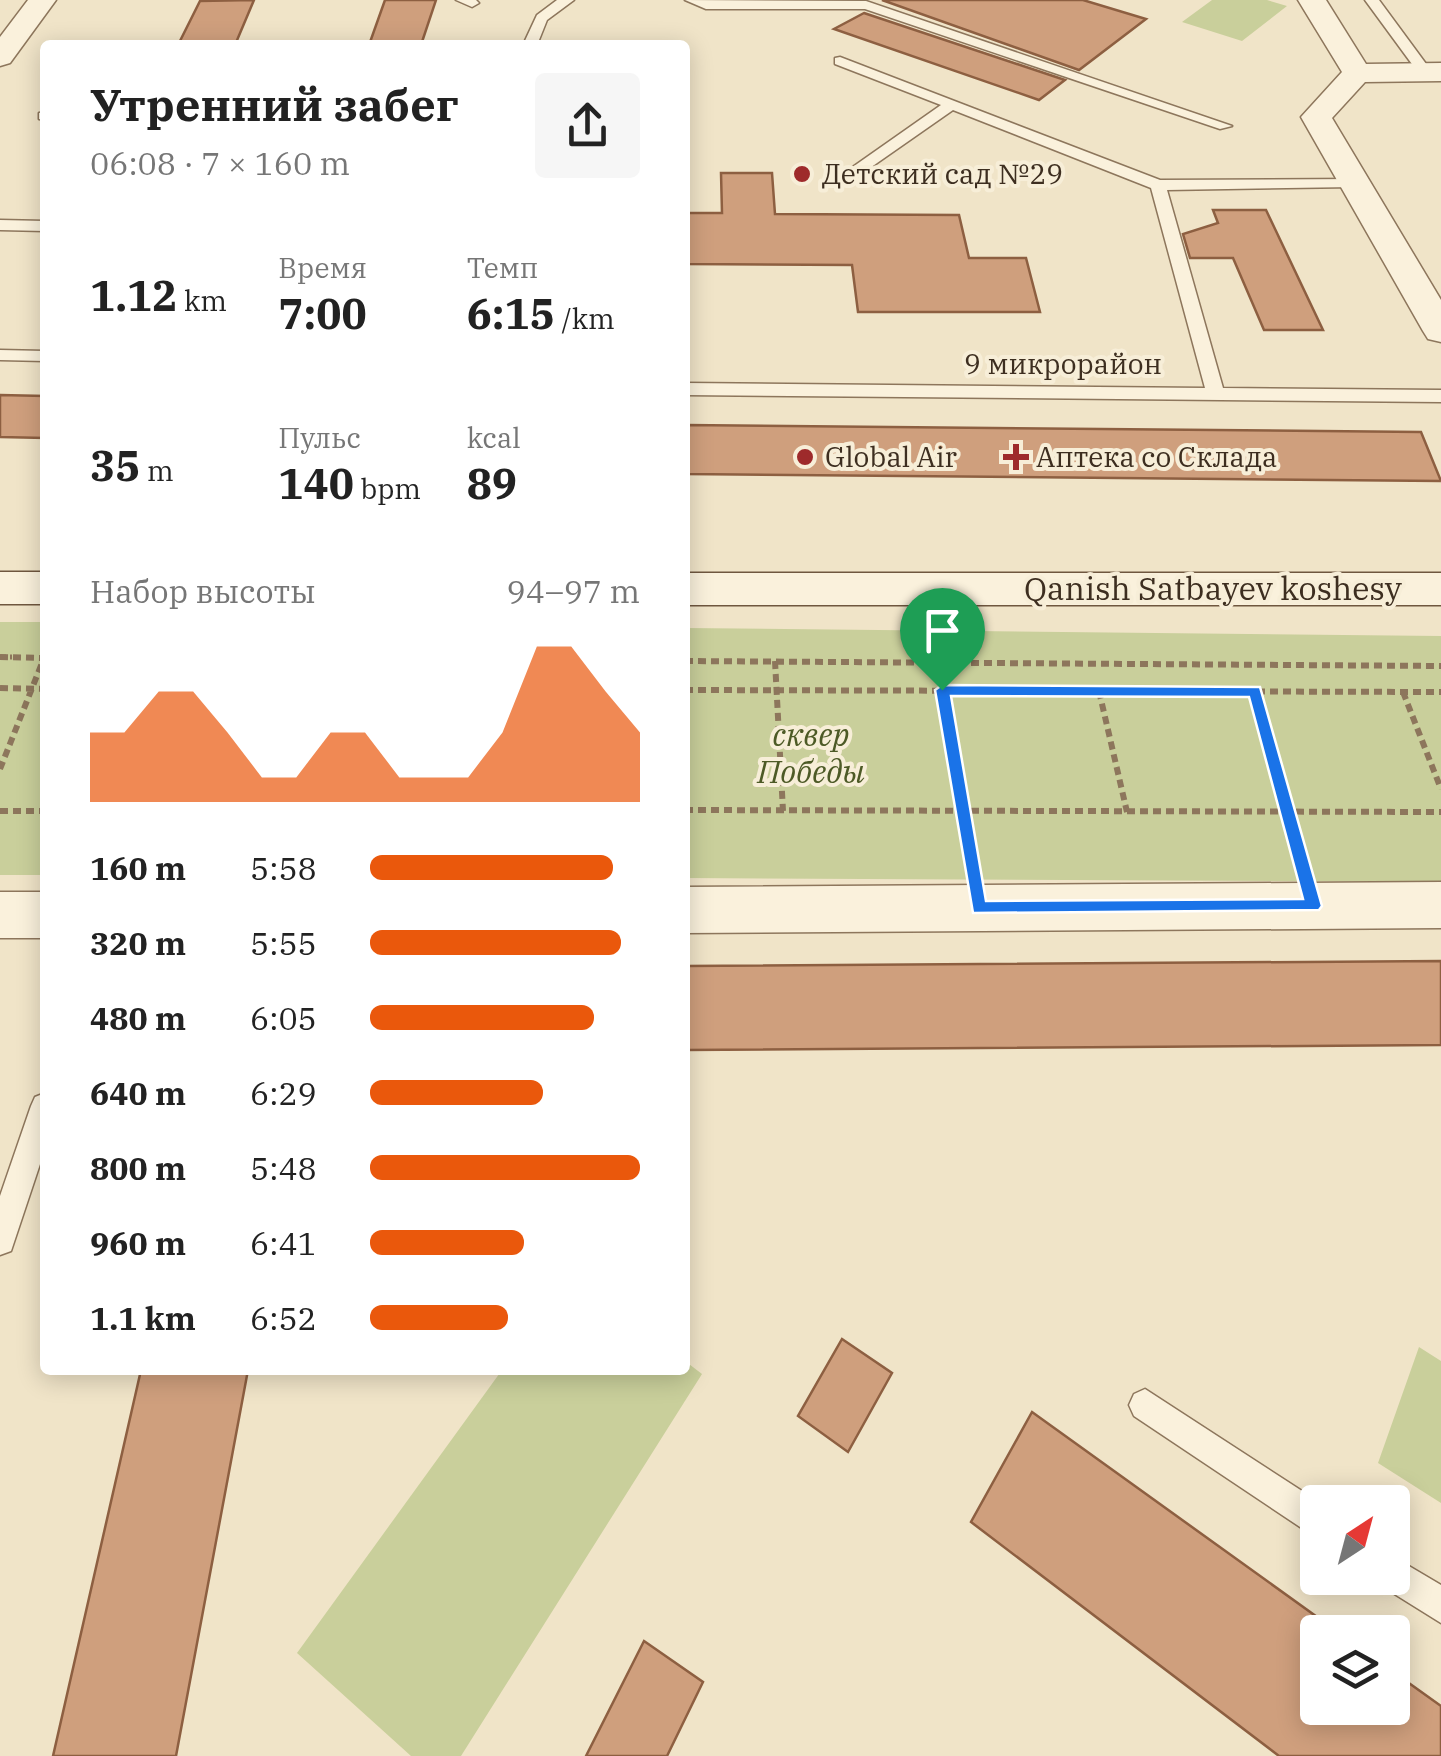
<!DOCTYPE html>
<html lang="ru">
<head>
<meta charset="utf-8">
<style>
  :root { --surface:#fff; --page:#f6f6f6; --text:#222; --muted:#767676; --accent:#ea580c }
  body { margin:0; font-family:"IBM Plex Serif",serif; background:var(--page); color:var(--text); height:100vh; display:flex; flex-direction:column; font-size:38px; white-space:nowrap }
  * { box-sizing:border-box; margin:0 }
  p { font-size:32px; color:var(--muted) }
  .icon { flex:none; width:55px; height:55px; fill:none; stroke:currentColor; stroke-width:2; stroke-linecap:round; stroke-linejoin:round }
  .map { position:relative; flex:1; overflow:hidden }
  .details { position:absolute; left:40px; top:40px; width:650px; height:1335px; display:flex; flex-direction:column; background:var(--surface); border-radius:10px; box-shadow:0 5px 25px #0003 }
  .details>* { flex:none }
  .needle { width:65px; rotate:36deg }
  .controls { position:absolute; left:1300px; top:1485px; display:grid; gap:20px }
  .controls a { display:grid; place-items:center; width:110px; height:110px; border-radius:10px; background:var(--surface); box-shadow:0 5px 25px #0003; font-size:50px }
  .pin { position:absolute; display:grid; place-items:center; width:85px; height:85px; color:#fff; margin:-102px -42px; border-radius:50% 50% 50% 0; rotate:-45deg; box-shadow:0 0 10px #0007 }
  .pin .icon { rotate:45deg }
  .round { display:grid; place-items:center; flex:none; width:105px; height:105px; border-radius:10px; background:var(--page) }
  .summary { display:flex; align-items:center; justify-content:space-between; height:170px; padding:0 50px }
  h1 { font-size:45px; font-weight:700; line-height:75px }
  .figures { display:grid; grid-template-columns:repeat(3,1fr); gap:15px; height:170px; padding:10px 50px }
  .figures div { display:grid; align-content:center }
  .figures b { font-size:42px; font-weight:700 }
  .figures small { font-size:28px; font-weight:400 }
  .figures p { font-size:28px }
  .chart { height:280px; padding:20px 50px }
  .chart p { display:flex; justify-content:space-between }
  .chart svg { width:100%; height:180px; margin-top:10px; fill:var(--accent); opacity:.7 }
  ul { padding:0 50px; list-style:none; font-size:32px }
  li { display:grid; grid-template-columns:160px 120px 1fr; align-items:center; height:75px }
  li i { height:25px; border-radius:12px; background:var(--accent) }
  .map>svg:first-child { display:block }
  .green { fill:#c9cf9b }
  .building { fill:#cf9f7d; stroke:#8d5f41; stroke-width:2.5 }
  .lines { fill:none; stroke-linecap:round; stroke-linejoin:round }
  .lane-casing { stroke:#8d765c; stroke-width:3 }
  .street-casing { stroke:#8d765c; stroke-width:3 }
  .secondary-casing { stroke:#6f573f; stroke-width:3 }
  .path-far1 { stroke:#8d765c; stroke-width:5; stroke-dasharray:6 4; stroke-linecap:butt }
  .path { stroke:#8d765c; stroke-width:6; stroke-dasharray:8 5; stroke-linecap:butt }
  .lane { fill:#faf1dc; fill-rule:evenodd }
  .street { fill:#faf1dc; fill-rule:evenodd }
  .secondary { fill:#faf1dc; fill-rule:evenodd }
  .route { fill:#1a73e8; stroke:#fff; stroke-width:2.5; fill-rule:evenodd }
  .poi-dot { fill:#9e2a2b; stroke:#f7eed8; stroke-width:4 }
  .labels { text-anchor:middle; stroke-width:8; stroke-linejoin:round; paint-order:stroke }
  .far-poi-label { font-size:28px; fill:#3d2e20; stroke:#f7eed8; text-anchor:start }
  .far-street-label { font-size:28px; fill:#3d2e20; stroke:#f7eed8 }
  .street-label { font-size:32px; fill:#3d2e20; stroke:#f7eed8 }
  .park-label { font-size:32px; font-style:italic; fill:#4d5a26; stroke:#f7eed8 }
</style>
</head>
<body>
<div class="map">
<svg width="1441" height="1756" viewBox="0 0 1441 1756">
  <rect width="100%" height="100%" fill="#f0e4c8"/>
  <path class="green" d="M1212,0h55l20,6 -45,35 -60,-19z
    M0,622h45v253h-45z
    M685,628l756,8v246l-756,-4z
    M1419,1347l22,14v142l-63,-40z
    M685,1361l17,13 -241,382h-50l-114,-103 205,-283h183z"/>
  <path class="building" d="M254,0l-19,45h-57l22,-44z
    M385,0h51l-15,45h-52z
    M882,0h201l63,19 -67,51z
    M864,13l201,67 -26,20 -205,-71z
    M721,173h51l3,41 184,1 10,43h57l14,54h-182l-6,-47 -167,-1v-51h37z
    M1213,210h53l57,120h-59l-31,-72h-43l-7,-24 35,-11z
    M0,395l45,1v42l-45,-1z
    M685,425l736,7 20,49 -756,-7z
    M1441,961v84l-756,5v-84z
    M842,1339l50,34 -44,79 -50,-36z
    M141,1370h107l-72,386h-123z
    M1032,1412l306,220h-20v76h74v-37l49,35v50h-162l-308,-234z
    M644,1641l59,41 -36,74h-81z"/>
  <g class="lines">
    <defs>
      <path id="lane" d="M456,0h20l3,3 -7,4z
        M557,0h17l-27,20 -10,25h-14l14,-30z
        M685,0l181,1 366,125 -12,3 -355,-120h-159z
        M1365,0h14l53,72 -2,3h-10z
        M840,57l320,123 200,-1 2,3 -8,5 -187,3 56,198 218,2v12l-756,-7v-12l520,5 -54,-200 -198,-78 -96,67h-10v-6l94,-66 -106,-41v-6z
        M45,112v8l-6,-1v-6z
        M0,220l45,1v10l-45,-1z
        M0,350l45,1v10l-45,-1z
        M45,1093v56l-34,102 -11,4v-59l31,-90 4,-9z
        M1145,1389l174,113 -1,37 -184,-123 -5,-11 5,-11z
        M1392,1556l49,29v38l-61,-38 -3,-7h15z"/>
      <path id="street" d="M28,0h28l-46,63 -10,3v-29z
        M1298,0h28l40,64 75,-1v18l-76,1 -33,36 109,182v42l-13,-3 -5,-8 -122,-214 41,-45z
        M1441,882v46l-756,5v-46z
        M0,892h45v46h-45z"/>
      <path id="secondary" d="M0,572h45v32h-45z
        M685,573h756v32h-756z"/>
    </defs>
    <use href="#lane" class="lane-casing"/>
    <use href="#street" class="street-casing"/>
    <use href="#secondary" class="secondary-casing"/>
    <path class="path-far1" d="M0,657h12"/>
    <path class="path" d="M0,657l44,1
      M685,661l756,5
      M775,661l8,150
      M939,662l32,201
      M0,688l45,1
      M685,690l756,2
      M1099,691l28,121
      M1255,691l46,168
      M1403,692l38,97
      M0,769l44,-111
      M685,810l756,2
      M0,811h45"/>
    <use href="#lane" class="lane"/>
    <use href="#street" class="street"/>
    <use href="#secondary" class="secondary"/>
  </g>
  <path class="route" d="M942,685l318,2 62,219 -3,4 -346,3 -38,-223zM951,696l298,1 54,202 -317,2z"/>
  <g class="poi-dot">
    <circle cx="802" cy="174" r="10"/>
    <circle cx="805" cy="457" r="10"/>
    <path d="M1011 442h10v10h10v10h-10v10h-10v-10h-10v-10h10z"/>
  </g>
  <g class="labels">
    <g class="far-poi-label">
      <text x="822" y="184">Детский сад №29</text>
      <text x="825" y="467">Global Air</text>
      <text x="1036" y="467">Аптека со Склада</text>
    </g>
    <g class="far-street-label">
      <text x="1063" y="374">9 микрорайон</text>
    </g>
    <g class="street-label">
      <text x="1213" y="600">Qanish Satbayev koshesy</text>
    </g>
    <g class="park-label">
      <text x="811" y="746">сквер<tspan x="811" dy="37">Победы</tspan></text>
    </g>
  </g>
</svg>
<div class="controls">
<a><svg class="needle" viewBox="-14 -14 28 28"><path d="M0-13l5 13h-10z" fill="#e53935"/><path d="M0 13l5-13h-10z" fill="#767676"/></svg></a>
<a><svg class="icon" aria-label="layers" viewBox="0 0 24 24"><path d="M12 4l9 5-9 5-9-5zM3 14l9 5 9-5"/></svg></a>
</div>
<div class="pin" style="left:942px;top:690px;background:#1e9e55"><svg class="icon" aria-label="arrive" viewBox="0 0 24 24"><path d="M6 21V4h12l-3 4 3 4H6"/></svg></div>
<section class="details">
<div class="summary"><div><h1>Утренний забег</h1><p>06:08 · 7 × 160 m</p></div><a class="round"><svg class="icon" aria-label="share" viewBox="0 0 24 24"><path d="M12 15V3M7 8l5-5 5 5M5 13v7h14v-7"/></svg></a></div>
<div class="figures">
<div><b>1.12<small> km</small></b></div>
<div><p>Время</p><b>7:00</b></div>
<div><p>Темп</p><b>6:15<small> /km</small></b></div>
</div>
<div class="figures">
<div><b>35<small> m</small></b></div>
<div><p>Пульс</p><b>140<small> bpm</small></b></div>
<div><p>kcal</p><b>89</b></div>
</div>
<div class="chart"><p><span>Набор высоты</span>94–97 m</p>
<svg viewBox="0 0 160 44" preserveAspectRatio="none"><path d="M0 44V27L10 27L20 17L30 17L40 27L50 38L60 38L70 27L80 27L90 38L100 38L110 38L120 27L130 6L140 6L150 17L160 27V44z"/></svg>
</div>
<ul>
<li><b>160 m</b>5:58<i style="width:90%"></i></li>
<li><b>320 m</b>5:55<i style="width:93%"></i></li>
<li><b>480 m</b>6:05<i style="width:83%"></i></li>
<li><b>640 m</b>6:29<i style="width:64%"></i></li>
<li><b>800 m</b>5:48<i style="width:100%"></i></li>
<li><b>960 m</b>6:41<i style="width:57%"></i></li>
<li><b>1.1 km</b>6:52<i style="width:51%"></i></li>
</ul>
</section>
</div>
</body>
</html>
